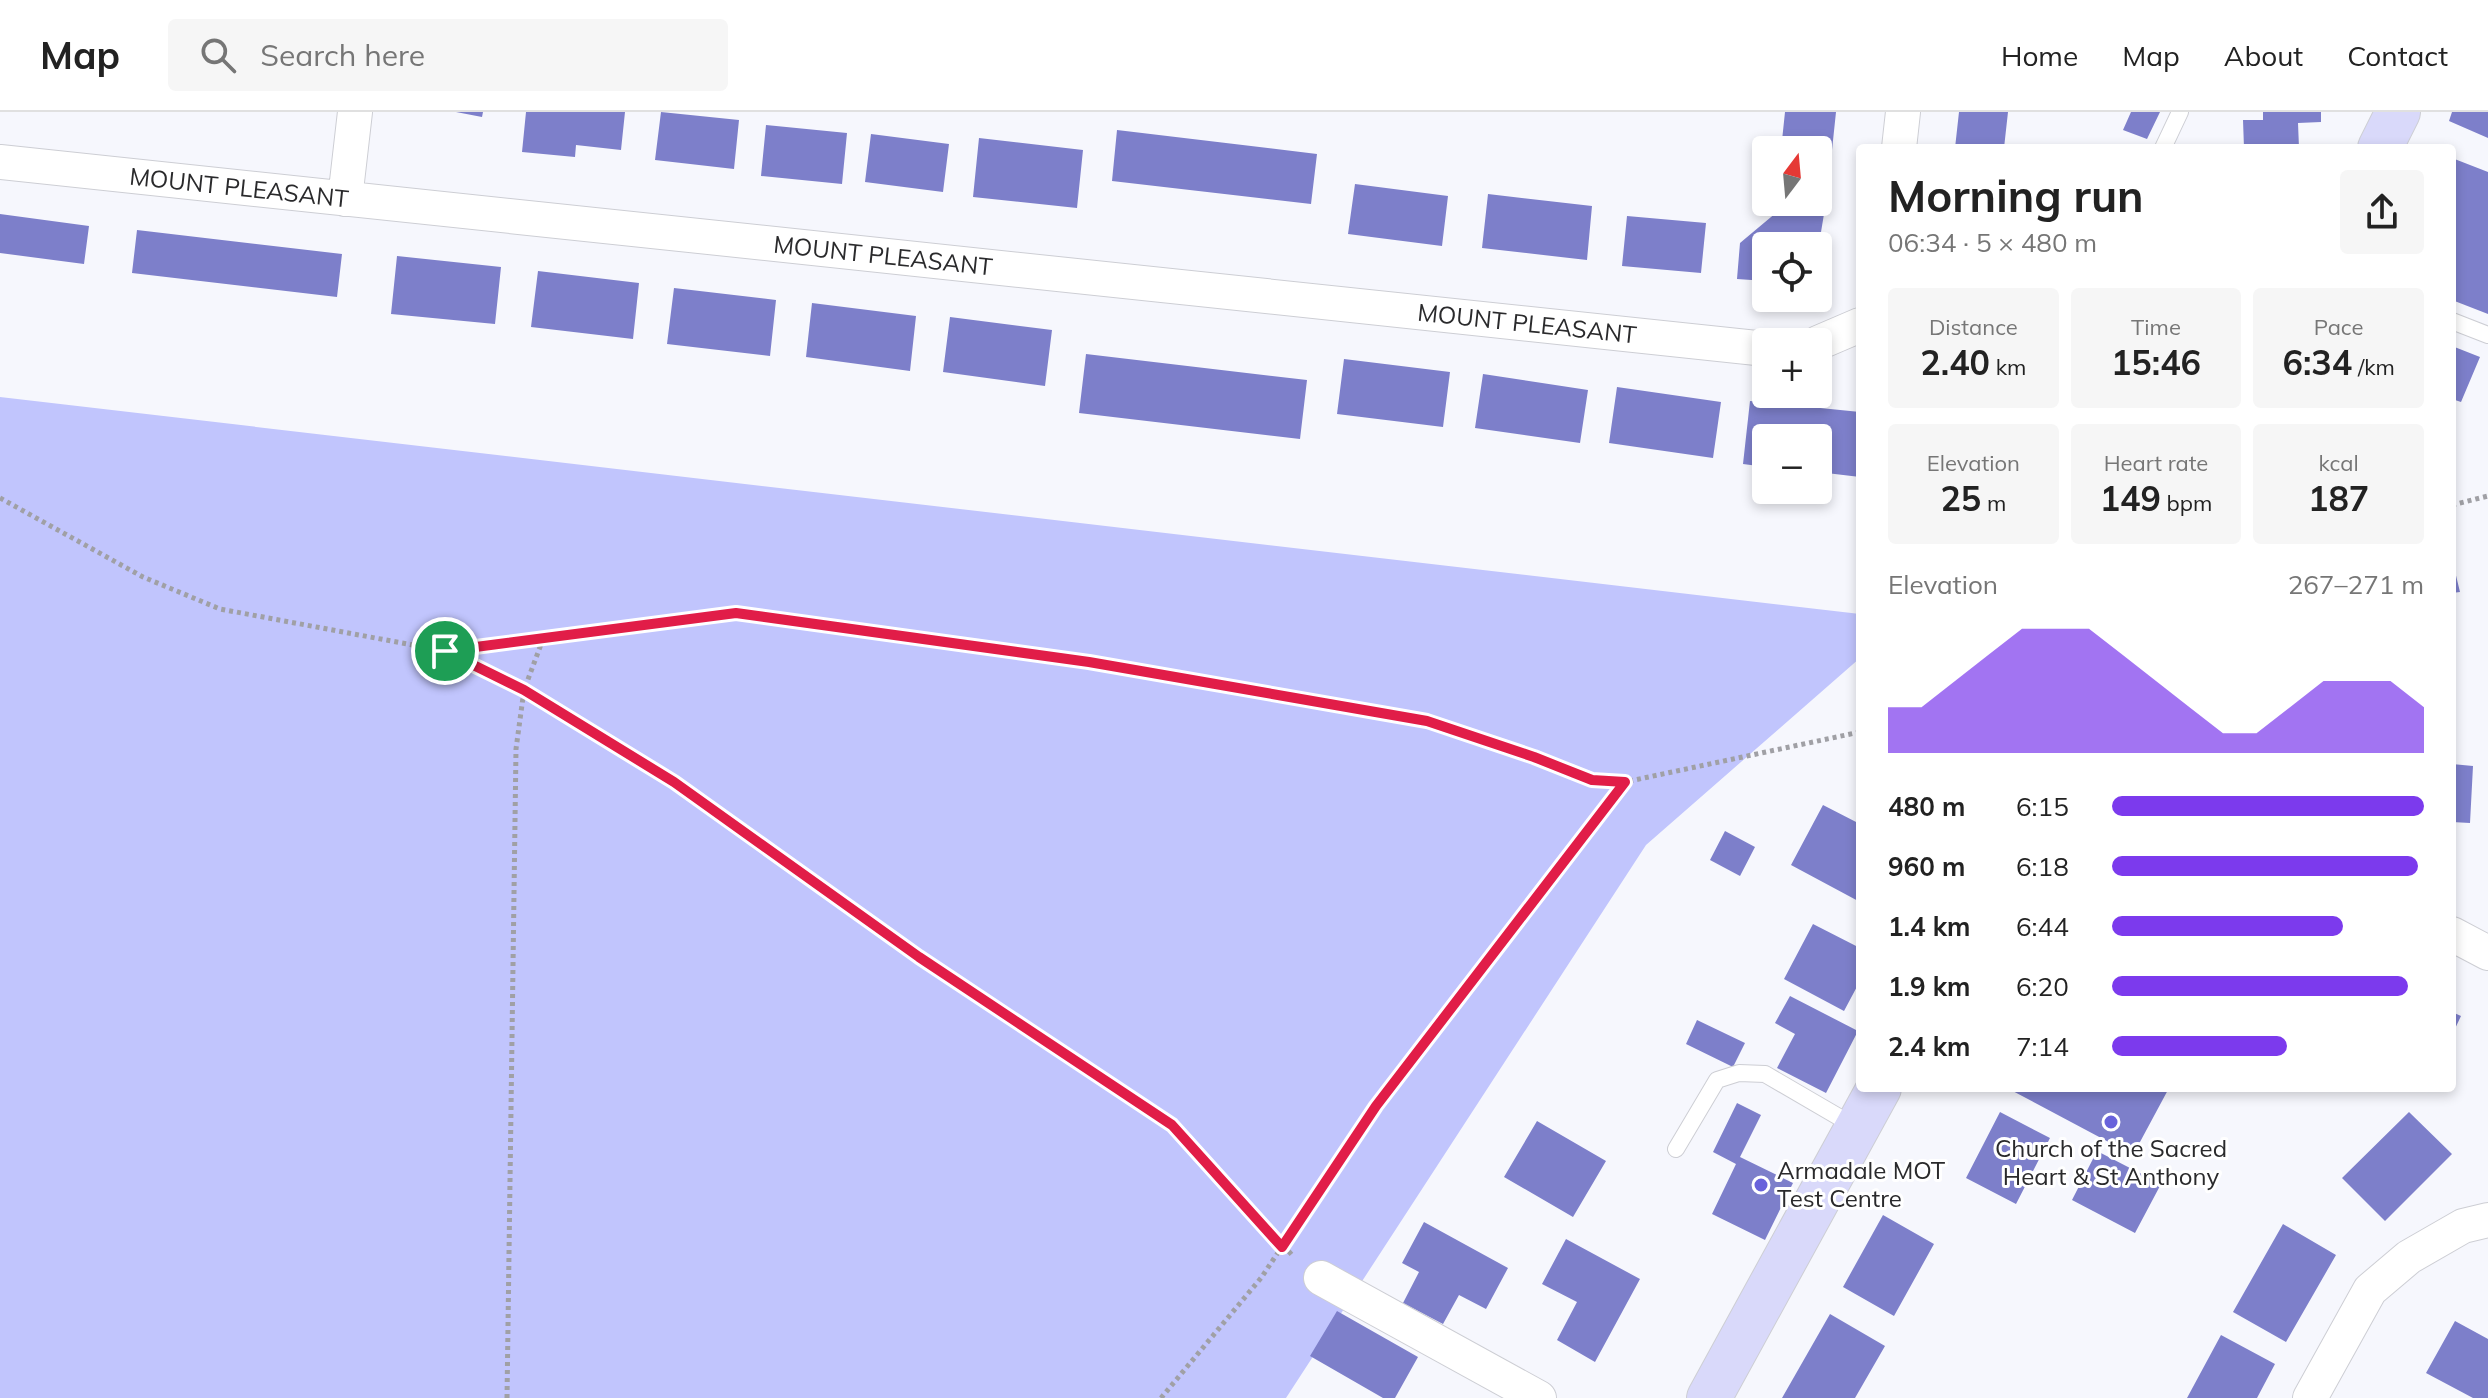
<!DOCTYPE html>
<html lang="en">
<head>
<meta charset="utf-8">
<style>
  :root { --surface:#fff; --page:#f6f6f6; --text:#222; --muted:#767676; --line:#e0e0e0; --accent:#7c3aed }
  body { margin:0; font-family:Mulish,sans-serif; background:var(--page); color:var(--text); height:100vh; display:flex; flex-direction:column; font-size:30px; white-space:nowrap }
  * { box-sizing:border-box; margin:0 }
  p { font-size:26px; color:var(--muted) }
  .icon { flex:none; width:44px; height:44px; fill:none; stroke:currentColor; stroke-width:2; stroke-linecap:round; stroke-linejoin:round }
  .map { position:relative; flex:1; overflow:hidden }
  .side { position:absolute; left:1856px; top:32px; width:600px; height:948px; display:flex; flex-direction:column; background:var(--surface); border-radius:8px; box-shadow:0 4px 12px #0003 }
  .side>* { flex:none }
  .needle { width:52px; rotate:16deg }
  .tools { position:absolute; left:1752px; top:24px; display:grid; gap:16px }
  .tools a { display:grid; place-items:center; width:80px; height:80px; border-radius:8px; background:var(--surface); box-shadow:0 4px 12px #0003; font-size:40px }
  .pin { position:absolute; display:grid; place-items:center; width:68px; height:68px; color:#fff; margin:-34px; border:4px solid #fff; border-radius:50%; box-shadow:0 2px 8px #0007 }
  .round { display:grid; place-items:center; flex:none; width:84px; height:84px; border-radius:8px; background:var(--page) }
  .overview { display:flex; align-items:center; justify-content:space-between; height:136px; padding:0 32px }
  h1 { font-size:44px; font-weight:700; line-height:60px }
  .stats { display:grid; grid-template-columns:repeat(3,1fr); gap:12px; height:136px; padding:8px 32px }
  .stats div { display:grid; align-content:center; border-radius:8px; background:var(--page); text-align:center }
  .stats b { font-size:34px; font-weight:700 }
  .stats small { font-size:22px; font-weight:400 }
  .stats p { font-size:22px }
  .chart { height:224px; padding:16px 32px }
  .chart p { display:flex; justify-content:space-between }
  .chart svg { width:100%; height:144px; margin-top:8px; fill:var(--accent); opacity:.7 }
  ul { padding:0 32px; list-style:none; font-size:26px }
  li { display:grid; grid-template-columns:128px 96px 1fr; align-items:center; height:60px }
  li i { height:20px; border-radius:10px; background:var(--accent) }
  header { display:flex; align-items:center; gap:48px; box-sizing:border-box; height:112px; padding:0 40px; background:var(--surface); border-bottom:2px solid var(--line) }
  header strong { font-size:38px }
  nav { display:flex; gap:44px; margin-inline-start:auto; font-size:28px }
  .search { width:560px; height:72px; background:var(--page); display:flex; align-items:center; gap:20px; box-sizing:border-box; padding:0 28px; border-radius:8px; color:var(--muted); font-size:30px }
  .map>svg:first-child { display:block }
  .green { fill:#c1c5fd }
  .building { fill:#7d7fca }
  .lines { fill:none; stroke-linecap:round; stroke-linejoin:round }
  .service-casing { stroke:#cdced4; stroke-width:18 }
  .minor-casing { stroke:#cdced4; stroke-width:36 }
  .secondary-casing { stroke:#cdced4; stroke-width:46 }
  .path { stroke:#a0a0a5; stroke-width:5; stroke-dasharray:4 4; stroke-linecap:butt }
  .service { stroke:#fff; stroke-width:16 }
  .minor { stroke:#fff; stroke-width:34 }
  .secondary { stroke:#d9d9fa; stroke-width:44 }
  .route-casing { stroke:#fff; stroke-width:16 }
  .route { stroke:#e11d48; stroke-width:10 }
  .poi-dot { fill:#6862db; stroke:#fff; stroke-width:3 }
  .labels { text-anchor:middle; stroke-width:6; stroke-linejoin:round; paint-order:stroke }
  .street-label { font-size:24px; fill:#2a2a2c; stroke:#fff }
  .poi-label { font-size:24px; fill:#2a2a2c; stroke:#fff }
</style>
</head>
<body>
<header>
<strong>Map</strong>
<div class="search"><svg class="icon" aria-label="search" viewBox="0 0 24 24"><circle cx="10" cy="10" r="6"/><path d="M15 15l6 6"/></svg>Search here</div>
<nav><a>Home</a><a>Map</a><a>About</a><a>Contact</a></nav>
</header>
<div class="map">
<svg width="2488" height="1286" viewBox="0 0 2488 1286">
  <rect width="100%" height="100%" fill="#f6f7fd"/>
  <path class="green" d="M0,285l1860,217v44l-214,187 -360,553h-1286z"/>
  <path class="building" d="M456,0h27l-1,5z
    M526,0h99l-4,38 -45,-5 -1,12 -53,-5z
    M661,0l78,8 -5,49 -79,-9z
    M1785,0h51l-6,57 -12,-1v-18h-37z
    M1959,0h49l-4,36h-49z
    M2131,0h29l-13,27 -24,-9z
    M2263,0h58v10l-23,1 1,25h-55l-1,-28h20z
    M2452,0h36v26l-39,-17z
    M766,13l81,8 -5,51 -81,-8z
    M1117,18l200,24 -6,50 -199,-23z
    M871,22l78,10 -6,48 -78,-10z
    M979,26l104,12 -6,58 -104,-11z
    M2452,46l36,14v142l-36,-14z
    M1355,72l93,12 -6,50 -94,-12z
    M1488,82l104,12 -5,54 -105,-12z
    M1789,90l36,6 -6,36 -3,2h-50v35l-29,-2 3,-36z
    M0,102l89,12 -5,38 -84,-11z
    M1627,104l79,7 -5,50 -79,-7z
    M137,118l205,24 -5,43 -205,-24z
    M397,144l104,11 -6,57 -104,-10z
    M538,159l101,12 -6,56 -102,-12z
    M674,176l102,12 -6,56 -103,-12z
    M812,191l104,13 -6,55 -104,-14z
    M950,205l102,13 -7,56 -102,-14z
    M2452,234l28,11 -19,45 -9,-3z
    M1086,242l221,26 -7,59 -221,-26z
    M1344,247l106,13 -7,55 -106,-13z
    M1483,262l105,16 -8,53 -105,-15z
    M1617,275l104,15 -8,56 -104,-15z
    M1750,289l110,11v65l-42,-5v-34h-52v29l-23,-3z
    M2452,447l8,33 -8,1z
    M2452,652l21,2 -3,57 -18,-1z
    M1823,693l37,19v78l-69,-37z
    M1725,719l30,16 -15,29 -30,-16z
    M1813,812l47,24v33l-16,30 -60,-32z
    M1790,884l68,35 -32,62 -49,-25 18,-34 -20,-11z
    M2452,900l9,4 -9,19z
    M1697,908l48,23 -12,24 -47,-23z
    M2007,976h162l-36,67z
    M1737,991l24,12 -21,42 53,26 -28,57 -53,-26 24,-50 -23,-12z
    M2000,1000l50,26 -34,66 -50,-26z
    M2409,1000l43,42 -67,67 -43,-43z
    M1537,1009l69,40 -33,56 -69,-40z
    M2097,1039l64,33 -26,49 -63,-33z
    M1883,1103l51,29 -40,72 -51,-29z
    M1424,1110l84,46 -22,41 -27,-14 -16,29 -40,-21 16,-31 -17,-9z
    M2283,1112l53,31 -50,87 -53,-30z
    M1566,1127l74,40 -45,83 -38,-22 20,-38 -35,-18z
    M1337,1199l81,46 -23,41h-12l-73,-42z
    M1830,1202l55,32 -30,52h-73z
    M2455,1209l33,18v59h-15l-47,-25z
    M2221,1223l54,29 -18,34h-70z"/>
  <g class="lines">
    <defs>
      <path id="service" d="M2163,36l17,-36
        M2452,209l36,14
        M1676,1037l41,-69 22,-7 26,1 91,53"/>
      <path id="minor" d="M1899,36l4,-36
        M0,50l1766,187
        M345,87l10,-87
        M1818,231l42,-18
        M2452,822l36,19
        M1321,1166l218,120
        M2310,1286l60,-108 39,-33 54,-31 25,-6"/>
      <path id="secondary" d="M2380,36l18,-36
        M1709,1286l170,-310"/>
    </defs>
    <use href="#service" class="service-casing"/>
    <use href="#minor" class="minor-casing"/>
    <use href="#secondary" class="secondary-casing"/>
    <path class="path" d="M0,386l143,79 77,32 225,42 291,-38 353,49 338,59 107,36 58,23 33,2
      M2452,393l36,-9
      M446,539l78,39 150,92 245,175 253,168 121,131
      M507,1286l9,-649 8,-59 19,-51
      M1161,1286l100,-120 115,-172 249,-324 235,-50"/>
    <use href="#service" class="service"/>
    <use href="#minor" class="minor"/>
    <use href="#secondary" class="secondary"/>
  </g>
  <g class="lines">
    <defs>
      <path id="route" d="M736,501l353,49 338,59 107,36 58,23 33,2 -249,324 -94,141 -110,-122 -253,-168 -245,-175 -150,-92 -79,-39z"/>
    </defs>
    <use href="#route" class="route-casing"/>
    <use href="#route" class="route"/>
  </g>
  <g class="poi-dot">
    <circle cx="2111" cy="1010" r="8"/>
    <circle cx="1761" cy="1073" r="8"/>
  </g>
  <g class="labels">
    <g class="street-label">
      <text transform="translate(239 76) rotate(6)" y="8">MOUNT PLEASANT</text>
      <text transform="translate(883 144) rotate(6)" y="8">MOUNT PLEASANT</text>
      <text transform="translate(1527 212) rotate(6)" y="8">MOUNT PLEASANT</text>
    </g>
    <g class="poi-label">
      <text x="2111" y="1045">Church of the Sacred<tspan x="2111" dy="28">Heart &amp; St Anthony</tspan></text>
      <text x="1777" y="1067" text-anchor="start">Armadale MOT<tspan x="1777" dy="28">Test Centre</tspan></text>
    </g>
  </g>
</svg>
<div class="tools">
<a><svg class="needle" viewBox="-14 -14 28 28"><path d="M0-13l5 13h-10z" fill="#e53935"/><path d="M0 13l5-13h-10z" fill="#767676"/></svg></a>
<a><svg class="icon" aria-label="locate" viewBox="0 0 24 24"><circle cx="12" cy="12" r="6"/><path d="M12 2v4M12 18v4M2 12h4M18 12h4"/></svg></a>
<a>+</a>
<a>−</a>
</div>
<div class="pin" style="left:445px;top:539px;background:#1e9e55"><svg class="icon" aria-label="arrive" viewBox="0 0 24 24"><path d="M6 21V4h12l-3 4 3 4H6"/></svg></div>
<section class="side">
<div class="overview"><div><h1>Morning run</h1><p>06:34 · 5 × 480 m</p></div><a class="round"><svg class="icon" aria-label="share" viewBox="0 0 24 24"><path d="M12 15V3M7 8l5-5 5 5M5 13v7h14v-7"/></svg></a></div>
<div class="stats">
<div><p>Distance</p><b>2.40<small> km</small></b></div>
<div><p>Time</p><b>15:46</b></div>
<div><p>Pace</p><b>6:34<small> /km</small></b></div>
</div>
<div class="stats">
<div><p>Elevation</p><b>25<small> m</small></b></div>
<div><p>Heart rate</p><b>149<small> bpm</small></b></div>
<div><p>kcal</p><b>187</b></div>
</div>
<div class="chart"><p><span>Elevation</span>267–271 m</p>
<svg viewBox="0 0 160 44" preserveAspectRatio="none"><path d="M0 44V30L10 30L20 22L30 14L40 6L50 6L60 6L70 14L80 22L90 30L100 38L110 38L120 30L130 22L140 22L150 22L160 30V44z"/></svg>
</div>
<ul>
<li><b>480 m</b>6:15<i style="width:100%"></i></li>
<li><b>960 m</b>6:18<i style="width:98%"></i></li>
<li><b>1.4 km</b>6:44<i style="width:74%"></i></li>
<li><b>1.9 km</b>6:20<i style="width:95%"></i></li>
<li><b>2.4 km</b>7:14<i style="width:56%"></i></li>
</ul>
</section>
</div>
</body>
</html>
